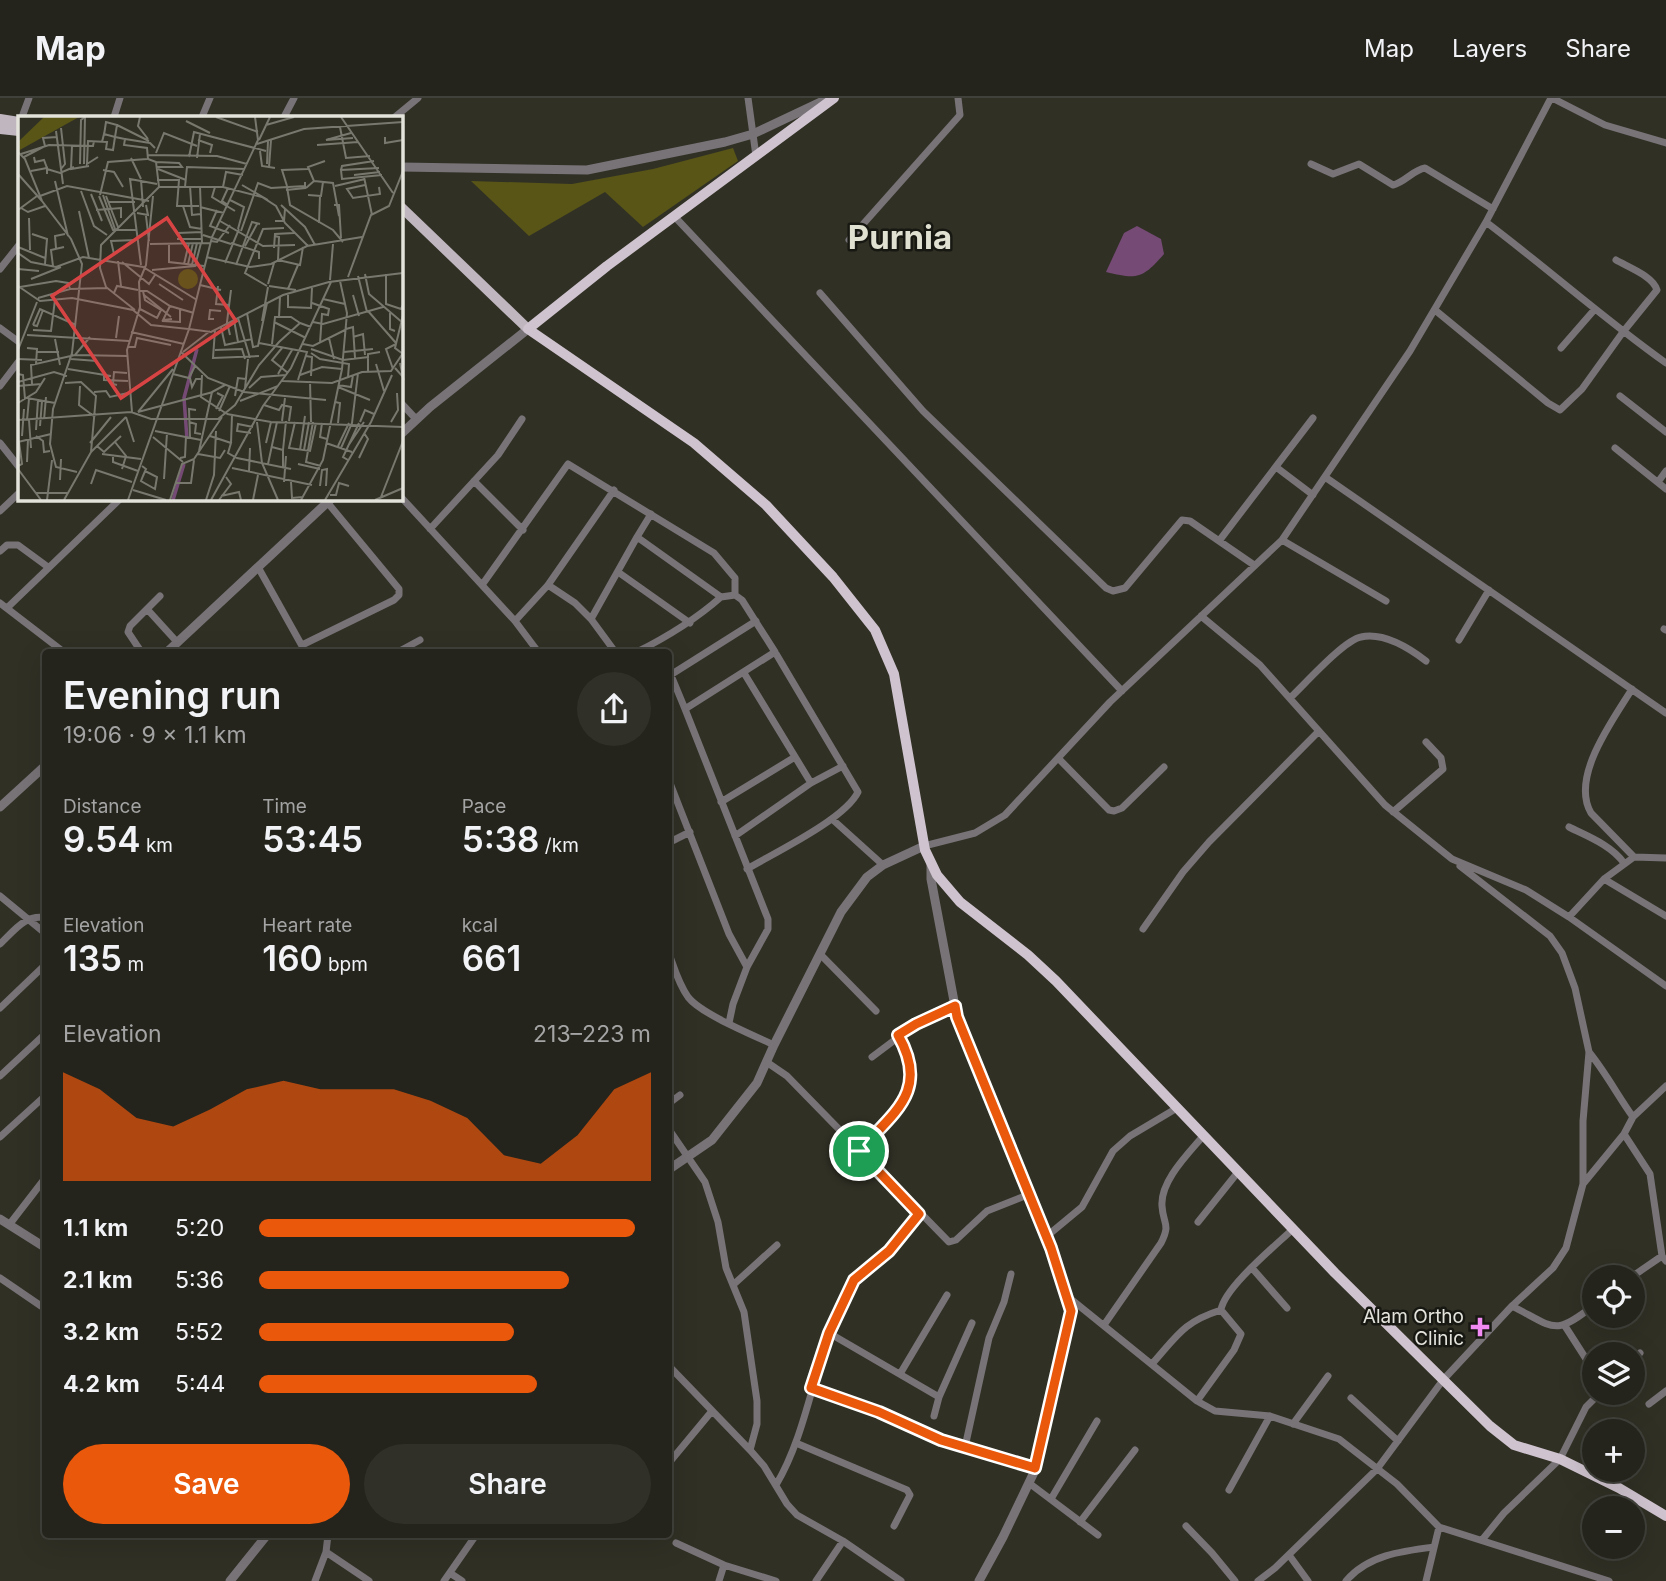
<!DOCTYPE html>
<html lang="en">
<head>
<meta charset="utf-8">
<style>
  :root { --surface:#24241c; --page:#303029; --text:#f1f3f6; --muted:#a3a4a3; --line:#41413b; --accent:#ea580c }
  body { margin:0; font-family:Inter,sans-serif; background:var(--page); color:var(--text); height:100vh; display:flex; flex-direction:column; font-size:26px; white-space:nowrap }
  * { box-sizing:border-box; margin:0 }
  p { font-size:23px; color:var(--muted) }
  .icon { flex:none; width:38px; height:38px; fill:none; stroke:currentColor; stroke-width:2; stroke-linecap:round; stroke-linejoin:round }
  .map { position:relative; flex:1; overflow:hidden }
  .side { position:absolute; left:42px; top:551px; width:630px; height:889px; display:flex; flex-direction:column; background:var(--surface); border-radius:7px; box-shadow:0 7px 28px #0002,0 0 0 2px var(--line) }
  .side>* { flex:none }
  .fabs { position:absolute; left:1582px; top:1167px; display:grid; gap:14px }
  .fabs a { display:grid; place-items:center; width:63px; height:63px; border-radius:50%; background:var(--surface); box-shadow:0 7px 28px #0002,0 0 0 2px var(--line); font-size:35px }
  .pin { position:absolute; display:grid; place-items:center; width:60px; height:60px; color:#fff; margin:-30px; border:4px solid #fff; border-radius:50%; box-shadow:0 2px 7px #0007 }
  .round { display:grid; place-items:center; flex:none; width:74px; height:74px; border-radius:37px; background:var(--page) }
  .headline { display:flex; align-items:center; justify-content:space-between; height:119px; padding:0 21px }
  h1 { font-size:38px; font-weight:600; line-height:52px }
  .metrics { display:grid; grid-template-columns:repeat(3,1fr); gap:10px; height:119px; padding:7px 21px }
  .metrics div { display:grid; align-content:center }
  .metrics b { font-size:35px; font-weight:600 }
  .metrics small { font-size:19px; font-weight:400 }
  .metrics p { font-size:19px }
  .chart { height:196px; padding:14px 21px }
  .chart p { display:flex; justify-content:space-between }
  .chart svg { width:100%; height:126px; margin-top:7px; fill:var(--accent); opacity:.7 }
  .button { display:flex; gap:14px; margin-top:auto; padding:14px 21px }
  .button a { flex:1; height:80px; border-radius:42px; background:var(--accent); color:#fff; font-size:28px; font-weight:600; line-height:80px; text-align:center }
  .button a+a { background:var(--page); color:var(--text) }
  ul { padding:0 21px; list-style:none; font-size:23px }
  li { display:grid; grid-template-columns:112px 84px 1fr; align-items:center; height:52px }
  li i { height:18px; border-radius:9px; background:var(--accent) }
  header { display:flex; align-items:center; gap:42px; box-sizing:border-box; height:98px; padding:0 35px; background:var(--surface); border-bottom:2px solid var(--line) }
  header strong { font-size:33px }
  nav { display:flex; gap:38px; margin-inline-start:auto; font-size:24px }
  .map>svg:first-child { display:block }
  .green { fill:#585517 }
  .water { fill:#754a75 }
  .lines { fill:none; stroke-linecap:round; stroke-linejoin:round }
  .minor { stroke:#787377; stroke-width:7 }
  .tertiary { stroke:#787377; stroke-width:9 }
  .primary { stroke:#c0b6bf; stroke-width:10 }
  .trunk { stroke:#cec3ce; stroke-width:10 }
  .route-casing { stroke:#fff; stroke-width:14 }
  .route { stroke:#ea580c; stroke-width:9 }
  .poi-dot { fill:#f28af3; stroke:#181813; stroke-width:2.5 }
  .labels { text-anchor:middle; stroke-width:5; stroke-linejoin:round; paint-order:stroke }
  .poi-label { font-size:19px; fill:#e3e3dc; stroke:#181813; text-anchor:end }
  .town-label { font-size:33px; font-weight:bold; fill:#e1e1d2; stroke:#181813 }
  .inset-river { fill:none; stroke:#754a75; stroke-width:3.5 }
  .inset-road { fill:none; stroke:#78786e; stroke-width:2 }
  .view { fill:#d84443; fill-opacity:0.15; stroke:#d84443; stroke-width:3.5 }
  .inset-edge { fill:none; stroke:#e3e3dc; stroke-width:3.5 }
</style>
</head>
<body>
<header>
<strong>Map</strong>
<nav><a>Map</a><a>Layers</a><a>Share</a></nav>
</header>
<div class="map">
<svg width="1666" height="1483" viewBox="0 0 1666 1483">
  <rect width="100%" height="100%" fill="#303025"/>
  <path class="green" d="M733,50l5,13 -95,66 -38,-35 -76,44 -58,-55 101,3 81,-15z"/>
  <path class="water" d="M1137,128l24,13 3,15c-21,24 -26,26 -58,18l18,-39z"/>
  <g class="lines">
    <path class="minor" d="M748,0l8,58
      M1552,0l53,27 61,18
      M22,19l7,-19
      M114,19l6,-19
      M202,19l8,-19
      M284,19l10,-19
      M395,19l23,-19
      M1311,66l22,10 26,-10 34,21c12,-3 20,-15 32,-17l68,41
      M674,118l448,475
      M1486,124c61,46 118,97 180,141
      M849,142l111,-125 -2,-17
      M0,171l19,-24
      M820,195l103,118 183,177 7,3 12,-3 57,-68 8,1 64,44
      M1435,212l113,93 12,7 22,-21 41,-57 34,-42c-4,-14 -29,-23 -41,-30
      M0,230l19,14
      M1561,250l34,-39
      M0,288l19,-25
      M1620,298l46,36
      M401,305l15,16
      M0,345l19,24
      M1615,350l51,41
      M1276,369l37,28
      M1325,379l341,236
      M474,383l49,49
      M1658,384l8,-11
      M401,399l114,124 24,32
      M0,413l19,-18
      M430,431l68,-74 24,-36
      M637,439l14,-23
      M1282,442l104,61
      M1219,443l94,-123
      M0,453l7,-6h11l30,22
      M258,469l48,86
      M618,474l72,51
      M482,487l86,-121 146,89 21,25v17
      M721,499l14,-2 7,5 33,52
      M0,505l65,50
      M7,510l113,-109
      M147,511l30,33
      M1201,518l59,49 125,140 67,54 74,31 43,27 97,69
      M591,521l-16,-16 -27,-18 66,-95
      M515,523l33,-36
      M1664,531l2,1
      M1459,542l30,-50
      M302,547l92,-45 5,-5v-6l-72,-87
      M142,555l-14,-21 2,-6 30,-30
      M396,555l24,-13
      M616,555l-25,-34 46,-82 84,60c-27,24 -54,40 -86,56
      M668,570l17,41
      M744,575l67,110 32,-17
      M672,576l84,-53
      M1632,591c-19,31 -62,88 -41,124l43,44
      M1290,600c15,-14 54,-58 71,-61 23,-5 48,11 65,24
      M1059,661l50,51 5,1 8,-3 42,-41
      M668,680l61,156 18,33
      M721,704l74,-45
      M1393,714l50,-43 -2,-11 -15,-16
      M832,721l51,46
      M1569,729c20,10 42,18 55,36
      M735,738l76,-53
      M668,745l22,-11
      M924,748l51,-13 30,-18 105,-113 172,-162 128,-189 76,-129 65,-124
      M1460,768l90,70 12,17 13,35 14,64 -6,69v63
      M1604,781l62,37
      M0,798l46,38
      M1569,819l35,-38 30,-22 32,1
      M1143,831l40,-57 26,-30 110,-111
      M0,846c13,-12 26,-31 46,-26
      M668,853c6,16 10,32 20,46 13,17 65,38 86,48
      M820,856l56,57
      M0,910l46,-44
      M729,925l4,-19 14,-37 21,-38v-10l-83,-210 90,-57 83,140c-13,27 -82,60 -111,77
      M1589,954c17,21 29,44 44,65
      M872,959l44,-33 39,-18
      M768,965l19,13 162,166 7,-2 31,-29 43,-17
      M0,978l46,-43
      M668,1006l12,-9
      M668,1030l37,54 13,40 8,46 18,44 13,89v23l-7,26
      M1624,1036l26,40 12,82 4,5
      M0,1039l46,-42
      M859,1053c35,-39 71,-60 39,-115
      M1198,1124l40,-50
      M9,1127l37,-48
      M1047,1138l35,-29 31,-56 17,-15 47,-28
      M1252,1170l35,40
      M668,1173l2,3
      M0,1180l41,28
      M1630,1180l32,-22
      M733,1187l44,-40
      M1067,1198l130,105 18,10 55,5 69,23 58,45 42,43 170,54
      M1512,1208c43,22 42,31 82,-1
      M1104,1227l57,-82c10,-19 2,-19 1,-37 -2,-25 27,-53 42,-71
      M1565,1228l23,36
      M829,1235l110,64
      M1633,1262l7,-7
      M1152,1266c25,-28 31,-42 69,-54
      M668,1267l82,85 14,16 23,38 10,11 46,26 58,40
      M900,1276l47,-79
      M811,1290l68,24 62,28 95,28
      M1351,1300l47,43
      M1197,1303l37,-51 7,-16 -20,-24c3,-22 54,-64 72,-81
      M1649,1306l17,-13
      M934,1318l5,-19 33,-74
      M1293,1326l35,-48
      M796,1345l111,47 3,5 -16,31
      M965,1349l24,-109 15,-36 7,-28
      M668,1366l44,-53
      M1029,1385l69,52
      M776,1387c36,-61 39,-139 76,-201 9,-14 25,-21 37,-32 11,-11 20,-26 30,-38
      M1229,1392l41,-74
      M1051,1401l46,-78
      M1080,1424l55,-72
      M1186,1428l26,27 23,28
      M1482,1442l22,-27 56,-54 26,-52 14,-14
      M676,1445l48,22 52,16
      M326,1454l43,29
      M1289,1457l19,26
      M450,1475l12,8
      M315,1483l11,-29 2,-17
      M444,1483l32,-46
      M719,1483l5,-16
      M816,1483l27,-40
      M1258,1483l17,-13 102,-99 66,-89 69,-74 41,-38 13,-20 17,-64 41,-50 9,-17 33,-31
      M1346,1483c22,-26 56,-30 88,-34
      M1426,1483l13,-54"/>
    <path class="tertiary" d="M401,69l186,3 138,-28 28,-8 72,-34
      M401,336l29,-27 98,-78
      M166,555l165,-154
      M0,709l46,-42
      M931,767v14l26,138 94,231 20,63 -35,157 -33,69 -24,44
      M668,1072l44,-30 45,-57 17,-38 67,-133 26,-35 16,-12 41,-19
      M0,1121l46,29
      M230,1483l37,-46"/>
    <path class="primary" d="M0,21l19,3
      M0,31l19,2
      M401,109l127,122"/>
    <path class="trunk" d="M834,0l-227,168 -79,63 166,114 72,62 67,72 42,53 19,44 31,176 12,25 23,27 68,53 28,26 279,292 155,153 24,19 46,14 59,29 47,28"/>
  </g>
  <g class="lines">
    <defs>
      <path id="route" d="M955,908l2,11 94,231 20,63 -36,157 -94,-28 -62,-28 -68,-24 18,-55 25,-53 35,-29 30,-37 -60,-63c35,-39 71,-60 39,-116l18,-11z"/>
    </defs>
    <use href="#route" class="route-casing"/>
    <use href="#route" class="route"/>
  </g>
  <path class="poi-dot" d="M1476.5 1218.5h7v7h7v7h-7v7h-7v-7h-7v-7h7z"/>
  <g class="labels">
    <g class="poi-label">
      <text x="1464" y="1225">Alam Ortho<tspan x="1464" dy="22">Clinic</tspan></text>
    </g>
    <g class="town-label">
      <text x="900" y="151">Purnia</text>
    </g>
  </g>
  <g transform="translate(18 18)">
    <rect width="385" height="385" fill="#303025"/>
    <path d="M26,1h35l-61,34v-9zM160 163a10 10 0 1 1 20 0a10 10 0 1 1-20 0Z" fill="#585517"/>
    <path class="inset-river" d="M169,323l-3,-41 13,-49M155,384l11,-36"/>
    <path class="inset-road" d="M122,1l-2,9 10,13M198,1l42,15M323,1l52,76M168,5l24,12M99,9l32,16M248,9l28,-8M322,11l6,31 24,-2M38,15l7,53M333,17l-25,7 27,-2M367,21v6l18,-3M107,23l25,4 5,5M180,24l14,5 -2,8M241,24l11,-23M84,26l2,-8 11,3 2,-12 -11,-3 -2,13M239,28l47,-15 99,-7M299,29l41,-3M27,30l-2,-8 14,-1M54,30l-1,23 18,-3M242,35l2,15 13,2M0,36l7,7 17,42 29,38 11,25 -10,89 -19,56 -3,35 6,23 21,5M138,37l8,-20 33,13M3,38l28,-9 44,1 1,-5M130,39l69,1 30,8M6,41l19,-10M16,41l1,5 9,-2 3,8M80,41l-11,7 1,-23 19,1 -1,7 7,1 2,-13 10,2 -1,6 23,3 1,11 8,3 3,25M171,41l5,-25 72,19M113,42l10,21M179,42l3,-24M138,46l23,1 3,4h-26M62,48l1,-44 4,-3M66,48l1,-47M249,48l1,-23M251,51l2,-27M361,52l-38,2 1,9 40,-4M29,53l13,4 14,-6M43,53l4,-5 -4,-36M140,53l28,11M85,54l11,2 9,15M323,54l1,-4 32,-5M13,55l16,-3v6M0,58l24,27M336,59l26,-3M346,61l8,38M123,64l2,27M139,64h22l-2,26h22M37,65l13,55M296,65l19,2 6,33M224,69l26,15M347,69l-18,4 6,9 27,-4 -1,-7M172,70l2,29 9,-1M182,70l2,57M269,70l-5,-16 26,-1M317,70l30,-7M167,71l2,-20 58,2M197,71l-3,10 23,14M205,71l3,-15 17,3M269,71l3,18 43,25 10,12M210,72l-6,13 6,4M288,72l8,-7 -6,-14 17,-6M268,74l19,-2v-6M63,75l13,35 13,9M73,78l11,27M82,79l8,-33 39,-3M85,79l12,34M290,79l13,1 2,-14M22,80l27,-10 82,15M81,80l14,34h24M88,80l12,31M212,84l14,7 -6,22M90,86h27M263,89l24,22 10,18M316,89h5l2,33M165,90l7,21 12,2M182,91l24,6M3,92l7,4 17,-6M0,94l19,-14M78,94l25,-2v10M199,94l-7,16 19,7M61,95l10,47M119,97l11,2 -2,-10M128,100l3,25M11,102l1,32M202,105l43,25 32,-1M257,105h9l1,-12M301,107l1,-27M223,115l17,-48 13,5 34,-2M160,117l24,-1M14,118l15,5 -2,25M185,119l28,9M229,119l5,-13 8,2M257,120l4,1 -1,23 22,5 3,-18M159,123h25M193,125l6,1 13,-17M151,127v19l35,4M213,127l28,9v7M132,128l60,-1M227,130l12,-22M0,131l27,11M38,132l-1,-12 10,-2M256,132l1,-14 19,-1M0,137l13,9 25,5 27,-10 60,10 54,33M96,138l-3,-13 25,-1M188,141l44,10 21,-3 36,-18 55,-9M100,145l3,25M104,146l27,22 6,-9M207,147l14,-34M166,148l5,-21M170,148l5,-21M123,149l-11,-86 27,5M174,149l5,-22M218,149l11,-30M35,150l-2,-16 13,-3M0,153l21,2M134,154l43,-4 6,-23M347,158l4,20 34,29M368,158v30l15,5 2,-4M340,160l9,36M330,161l23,-62 18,-9 14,-35M13,163l30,-12M312,164l3,-36M141,168l24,16M250,168l6,-21M182,169l21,5M0,170l22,15 32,-3 61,12 18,15 38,4 -61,171M200,170l-2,18 13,1M249,170l-22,-13 18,-44 21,-1M251,170l27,4M2,171l36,-6 12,2 2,6M270,173l10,-24M121,175h8l23,15 24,7M96,177l3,-7 21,4M126,179l27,22M270,179v12l23,1 1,-20M335,179l6,21M262,181l-1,20h12l9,6M20,182l32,-9 37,-1M305,183l22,5M294,187l17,6 -1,6 -6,-1 -2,29M152,190l-7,14 9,-1M122,193l17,9 4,-8 -16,-10 -2,-9M117,194l-29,-23 -6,-19 1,-23 58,-58h64l39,10 14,9 9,17 23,23M350,195l28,32M229,197l6,34 5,-1 9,-43M372,197v16l5,2M220,202l12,40M196,203h-5l1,-9 11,1M216,204l4,22M144,205l18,1v-13M244,205l6,-34M256,206l32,16M295,206l10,2 60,-17M15,209l7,-16 36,16M15,209l4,1 6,-16M203,211l4,18 27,-6M171,213l23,-92 46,-97 -3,-23M171,213l22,3 72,-37 46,-13 74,-9M328,213l7,-2 2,31M15,214l18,1 4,-31M197,214l-2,28 46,-2M113,216l53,12M9,219l102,6M212,219l-3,-13 4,-32M335,221l10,-3 2,21M98,222l3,-22M311,222l5,21M37,223l5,26M241,227l48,9 -9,28M254,228l3,-27h4M285,228l10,2 32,-16M110,231h7l2,-9 34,7M9,232l10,1 -1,15M264,232l-10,12 16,13M293,233l32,11 26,-3M0,234l19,-48M197,234l27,-1 3,10M19,236h22M163,236l27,26 36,14 82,8M165,236l27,-21M326,236l29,-3M293,237l9,6 29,5 -1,13M385,238l-8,-6 8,-33M57,239l15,-18M288,240l6,1 -1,19M0,243l24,1M53,243l26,2M358,248l8,27M377,252l8,9 -3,-14M50,253l43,7M375,253l-7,-20 10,-5M86,255v9l24,1M350,255v-17l12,-2M0,258l5,1 2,24M155,258l16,4 6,-12M260,258l14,-24M184,259l-1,22 26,17M282,259l22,-8 20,2M172,262l2,9 4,-8h5M264,265l50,2 30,-11 29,-1 12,-18M292,265l1,41M0,266l36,-10 13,4M47,267l16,-1 15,14 -5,56M14,268l-1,-19 44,-10 52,1M99,269l-4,-1 1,-12 13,1M320,269l13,2 2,-12M0,270l23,-2M62,270l-1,19 16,12M320,271l32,13M227,272l3,-29M231,272l12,-11 25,-2M76,276l12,-1 4,6 18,-4M217,280l3,-18 8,1M9,282l28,5M222,285l38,-15M317,286l5,1 -2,20M0,287l18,-11 9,-14M246,289l15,5 3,-5 9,2 -2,14M198,293l7,-13 -6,-3M201,295l11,-25M114,296l-5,-62 13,-43 -1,-25 7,-17 7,-69M120,296l75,-20M120,296l35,-43M209,298l44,8 132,5M108,301l8,25M0,304l113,-8 20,7h67l17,-14 24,-40 20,-23 21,-19 11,4M9,304l2,-21M11,304l2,28M26,304l2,-23M264,305l3,-23M171,306l7,2 -1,9 6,1M239,306l5,41 16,37M277,306l-6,26 21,3 6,-28M295,306l-7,40 15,4M342,306l5,-12 9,4M373,306l7,-12 -1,-17M304,307l-2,14 7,2M22,310l2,-25M18,314l2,-30M137,315l46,9M233,317l-14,-2 1,-7 15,3M4,320l2,-27M18,320l7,5 1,11 6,-1M192,320l21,7 -3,10 9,5 54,11M135,321l30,25M172,322l-1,-29 7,1M0,326l33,-8M97,326l11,14 -4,13M72,327l21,-26M213,327l1,-28M248,327l5,-21M308,327l26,9M79,330l7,6 17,-16M320,330l11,-23M330,330l16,-24M254,331l11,3v17M323,332l11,-25 6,-50M265,334l3,-29M282,334l5,-34M286,334l5,-28M181,335l13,-59 13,-7M84,338l39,5M180,338l22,4 5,-8M95,341v5l25,9M162,342l5,-1 1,-21M341,342l9,-19 -4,-6M330,344l-5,-3 16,-34M9,346l1,-23M250,348l9,-42M280,348l22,5M0,350l4,-2 -3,-22M124,350l4,3 -3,7 -2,5 14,8 2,-12 -12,-6M214,352l80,17M0,353l23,31M231,356l1,-24M146,363l3,-46M42,364l1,-21M266,366l2,-26M273,366l1,16 11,-1M157,367h16l3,-23M73,368l5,-14 36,12M302,370l2,-16 5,-1 -1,17M115,374l33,10M18,377h32M312,379h6l3,-12 10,3M203,380l18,-4 2,8M363,381l22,-56M29,384l5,-40M46,384l27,-48 35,-35M152,384l12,-36 12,-5 28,-42M188,384l8,-25 2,-44M193,384l52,-94 28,-38 40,-86M201,384l12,-16 -5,-7M235,384l5,-25M283,384l22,-40 19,-91 5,-56 -7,-32M307,384l46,-78 21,-47M357,384l28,-12"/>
    <path class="view" d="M149,102l69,103 -115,77 -69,-102z"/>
    <rect width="385" height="385" class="inset-edge"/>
  </g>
</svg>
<div class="fabs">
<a><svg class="icon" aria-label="locate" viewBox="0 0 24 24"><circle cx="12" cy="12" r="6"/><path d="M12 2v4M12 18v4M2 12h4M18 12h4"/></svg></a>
<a><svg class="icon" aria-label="layers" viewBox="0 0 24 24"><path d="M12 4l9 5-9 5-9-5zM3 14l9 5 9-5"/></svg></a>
<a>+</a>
<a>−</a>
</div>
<div class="pin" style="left:859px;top:1053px;background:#1e9e55"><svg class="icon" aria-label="arrive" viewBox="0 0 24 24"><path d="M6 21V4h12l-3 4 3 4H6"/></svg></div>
<section class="side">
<div class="headline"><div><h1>Evening run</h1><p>19:06 · 9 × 1.1 km</p></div><a class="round"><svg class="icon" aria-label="share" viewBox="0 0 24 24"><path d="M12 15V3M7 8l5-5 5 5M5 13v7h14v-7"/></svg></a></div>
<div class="metrics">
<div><p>Distance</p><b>9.54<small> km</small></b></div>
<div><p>Time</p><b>53:45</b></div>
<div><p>Pace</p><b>5:38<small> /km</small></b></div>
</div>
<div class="metrics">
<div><p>Elevation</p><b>135<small> m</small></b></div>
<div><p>Heart rate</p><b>160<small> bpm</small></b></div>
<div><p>kcal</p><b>661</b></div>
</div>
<div class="chart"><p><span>Elevation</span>213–223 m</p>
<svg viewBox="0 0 160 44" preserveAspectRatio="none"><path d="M0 44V6L10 12L20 22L30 25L40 19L50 12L60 9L70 12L80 12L90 12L100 16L110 22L120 35L130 38L140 28L150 12L160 6V44z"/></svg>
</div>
<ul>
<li><b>1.1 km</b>5:20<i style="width:96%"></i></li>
<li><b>2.1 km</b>5:36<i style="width:79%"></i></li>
<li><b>3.2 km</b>5:52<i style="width:65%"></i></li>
<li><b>4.2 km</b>5:44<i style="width:71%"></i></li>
</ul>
<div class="button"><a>Save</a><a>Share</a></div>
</section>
</div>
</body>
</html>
